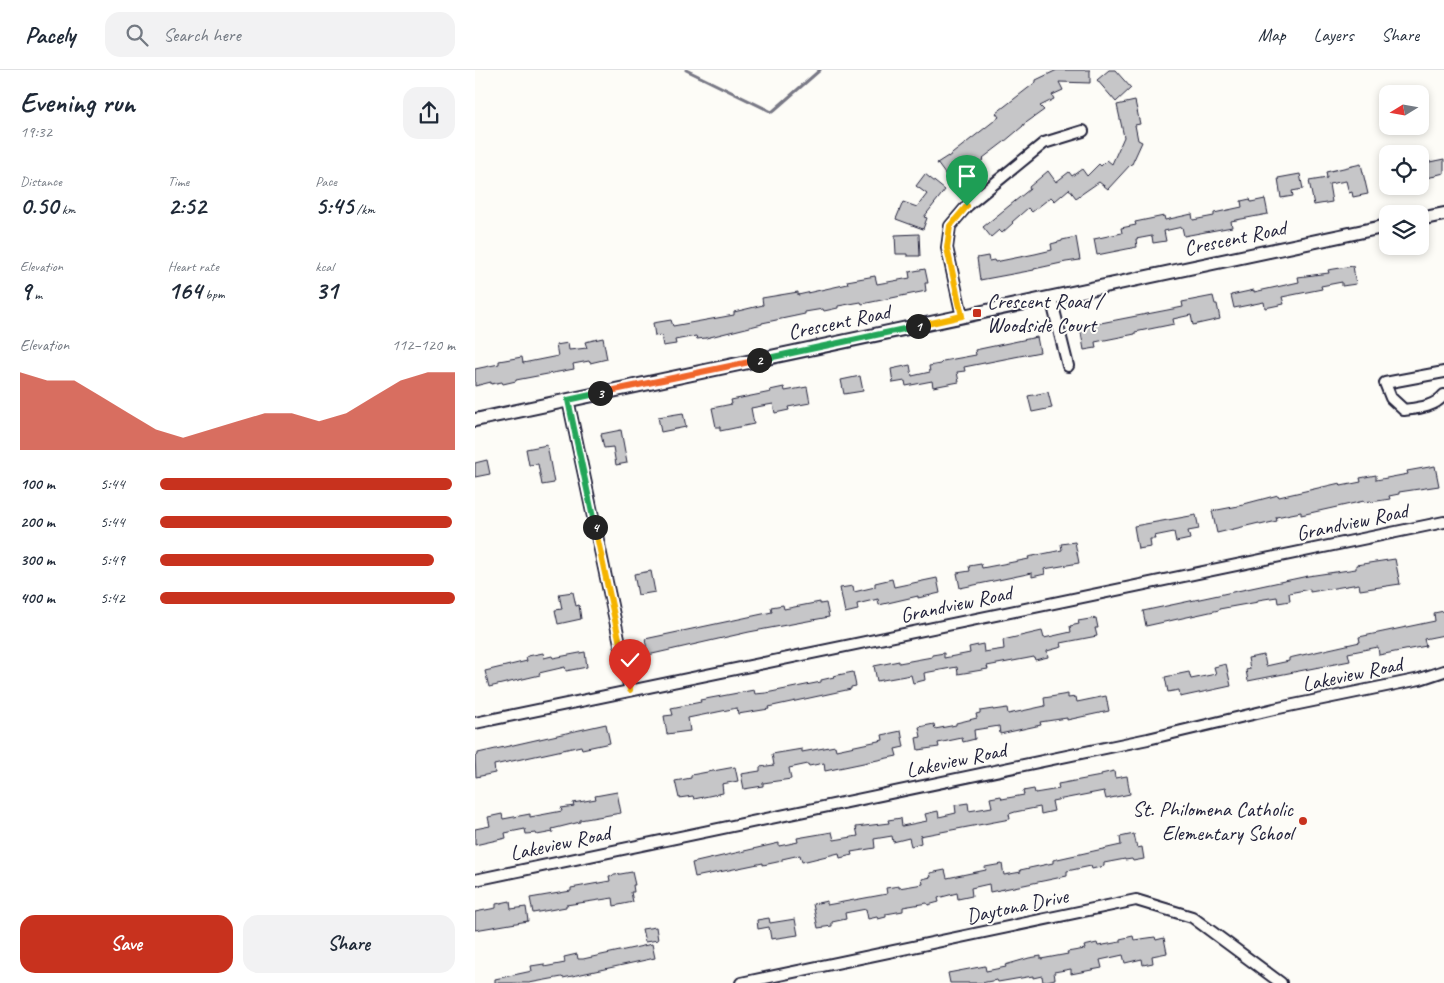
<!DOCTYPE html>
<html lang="en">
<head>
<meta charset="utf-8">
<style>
  :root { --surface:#fff; --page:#f2f2f3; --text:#1f2937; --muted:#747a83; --line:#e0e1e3; --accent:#c8321e }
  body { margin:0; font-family:Caveat,sans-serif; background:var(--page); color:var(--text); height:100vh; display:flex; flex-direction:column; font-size:19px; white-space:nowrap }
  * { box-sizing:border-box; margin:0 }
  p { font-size:16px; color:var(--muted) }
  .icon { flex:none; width:28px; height:28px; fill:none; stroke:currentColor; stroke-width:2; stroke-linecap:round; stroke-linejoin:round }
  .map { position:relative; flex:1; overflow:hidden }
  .sheet { display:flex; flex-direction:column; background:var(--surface); width:475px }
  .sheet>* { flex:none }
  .needle { width:32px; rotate:259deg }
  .buttons { position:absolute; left:904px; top:15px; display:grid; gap:10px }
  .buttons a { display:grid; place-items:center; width:50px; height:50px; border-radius:10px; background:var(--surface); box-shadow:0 2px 8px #0003; font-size:25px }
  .pin { position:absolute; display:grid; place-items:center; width:42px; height:42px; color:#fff; margin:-51px -21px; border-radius:50% 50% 50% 0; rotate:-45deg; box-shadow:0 0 5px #0007 }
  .pin .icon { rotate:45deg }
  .km { position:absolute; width:25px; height:25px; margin:-12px; border-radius:50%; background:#222; color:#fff; font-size:14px; line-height:25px; text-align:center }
  .round { display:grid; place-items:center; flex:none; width:52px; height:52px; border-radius:15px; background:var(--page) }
  .head { display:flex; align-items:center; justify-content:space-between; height:85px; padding:0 20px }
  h1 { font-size:28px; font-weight:700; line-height:38px }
  .metrics { display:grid; grid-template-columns:repeat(3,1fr); gap:8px; height:85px; padding:5px 20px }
  .metrics div { display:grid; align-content:center }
  .metrics b { font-size:25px; font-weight:700 }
  .metrics small { font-size:14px; font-weight:400 }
  .metrics p { font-size:14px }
  .chart { height:140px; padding:10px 20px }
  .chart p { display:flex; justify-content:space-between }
  .chart svg { width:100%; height:90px; margin-top:5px; fill:var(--accent); opacity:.7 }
  .action { display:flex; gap:10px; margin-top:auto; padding:10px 20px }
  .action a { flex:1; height:58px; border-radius:15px; background:var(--accent); color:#fff; font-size:20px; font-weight:700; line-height:58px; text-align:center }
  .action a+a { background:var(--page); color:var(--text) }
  ul { padding:0 20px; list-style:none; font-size:16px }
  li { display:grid; grid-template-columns:80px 60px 1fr; align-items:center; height:38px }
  li i { height:12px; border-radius:6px; background:var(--accent) }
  header { display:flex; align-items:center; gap:30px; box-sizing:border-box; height:70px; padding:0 25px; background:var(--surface); border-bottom:1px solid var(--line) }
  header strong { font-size:24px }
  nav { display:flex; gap:28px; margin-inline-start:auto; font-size:18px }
  .search { width:350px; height:45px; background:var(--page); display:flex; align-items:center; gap:12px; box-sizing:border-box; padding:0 18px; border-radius:15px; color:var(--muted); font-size:19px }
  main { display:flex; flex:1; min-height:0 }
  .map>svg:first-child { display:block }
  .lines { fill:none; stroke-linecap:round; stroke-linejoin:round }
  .stream { stroke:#787885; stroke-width:3 }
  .building { fill:#c6c6c8; stroke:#22223b }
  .minor-casing { stroke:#22223b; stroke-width:14 }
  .tertiary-casing { stroke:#22223b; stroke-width:16 }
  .minor { stroke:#fdfcf7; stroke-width:10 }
  .tertiary { stroke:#fdfcf7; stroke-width:12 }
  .split-1-casing { stroke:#fff; stroke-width:10 }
  .split-2-casing { stroke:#fff; stroke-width:10 }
  .split-3-casing { stroke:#fff; stroke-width:10 }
  .split-4-casing { stroke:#fff; stroke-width:10 }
  .split-5-casing { stroke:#fff; stroke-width:10 }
  .split-1 { stroke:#f5b400; stroke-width:6 }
  .split-2 { stroke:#22a559; stroke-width:6 }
  .split-3 { stroke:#f0652b; stroke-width:6 }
  .split-4 { stroke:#22a559; stroke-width:6 }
  .split-5 { stroke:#f5b400; stroke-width:6 }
  .poi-dot { fill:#c8321e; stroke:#fdfcf7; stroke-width:2 }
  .labels { text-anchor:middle; stroke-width:4; stroke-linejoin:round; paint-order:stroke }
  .street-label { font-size:21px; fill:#22223b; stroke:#fdfcf7 }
  .poi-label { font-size:21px; fill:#22223b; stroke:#fdfcf7; text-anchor:start }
</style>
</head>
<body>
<header>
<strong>Pacely</strong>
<div class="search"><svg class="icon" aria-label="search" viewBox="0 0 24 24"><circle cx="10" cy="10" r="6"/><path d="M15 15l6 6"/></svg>Search here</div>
<nav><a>Map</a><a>Layers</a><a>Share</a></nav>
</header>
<main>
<section class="sheet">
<div class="head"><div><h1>Evening run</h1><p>19:32</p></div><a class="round"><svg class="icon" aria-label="share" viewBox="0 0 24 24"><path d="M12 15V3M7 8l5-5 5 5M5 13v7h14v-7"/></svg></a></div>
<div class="metrics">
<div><p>Distance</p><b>0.50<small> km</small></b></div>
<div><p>Time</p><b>2:52</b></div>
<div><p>Pace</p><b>5:45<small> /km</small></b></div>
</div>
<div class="metrics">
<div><p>Elevation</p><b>9<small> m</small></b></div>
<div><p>Heart rate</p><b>164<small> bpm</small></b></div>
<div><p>kcal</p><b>31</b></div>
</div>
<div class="chart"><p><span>Elevation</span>112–120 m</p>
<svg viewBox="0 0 160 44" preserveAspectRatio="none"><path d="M0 44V6L10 10L20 10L30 18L40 26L50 34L60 38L70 34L80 30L90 26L100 26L110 30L120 26L130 18L140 10L150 6L160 6V44z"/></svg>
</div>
<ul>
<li><b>100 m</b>5:44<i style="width:99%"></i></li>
<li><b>200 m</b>5:44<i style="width:99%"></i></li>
<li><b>300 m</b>5:49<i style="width:93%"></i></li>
<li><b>400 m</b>5:42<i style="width:100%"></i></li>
</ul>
<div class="action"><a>Save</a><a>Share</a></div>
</section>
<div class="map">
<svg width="969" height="913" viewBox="0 0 969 913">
  <rect width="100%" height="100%" fill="#fdfcf7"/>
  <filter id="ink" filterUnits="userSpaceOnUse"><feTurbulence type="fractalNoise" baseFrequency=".02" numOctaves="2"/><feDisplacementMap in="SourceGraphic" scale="10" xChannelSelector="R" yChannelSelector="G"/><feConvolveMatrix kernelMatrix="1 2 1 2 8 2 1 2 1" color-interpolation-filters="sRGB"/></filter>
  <g filter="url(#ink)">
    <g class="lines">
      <path class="stream" d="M211,0l86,42 48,-42"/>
    </g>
    <path class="building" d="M582,0h33v13l-31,-1 4,8 -11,5 2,4 -14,7 4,4 -21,15v1l-19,16 -21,16 1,1 -7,6 -2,-2 -14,11 2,3 -10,8 -16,-22 11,-7v1l51,-40 -3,-4 40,-31v-2z
      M634,0h6l16,18 -15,14 -19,-22z
      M660,31l5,23 -5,1 3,15 4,2 -10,22h-1l-23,25 -9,-7 -23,16 -7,-9 -14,12 -4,-4 -19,15 -4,-4 -16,14 1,1 -11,10 -3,-3 -8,7 -8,-10 47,-38 -1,-2 19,-16 8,11 13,-10 3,4 10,-7 5,7 12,-12 2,2 6,-6 5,4 12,-27 -7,-32z
      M969,89v14l-8,2v1l-16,3v-15z
      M886,94l7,30 -15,3 -1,-5 -3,1 -3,-12 -17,3 3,18 -18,3 -5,-24 18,-3 -1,-6z
      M450,104l20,16 -21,27 3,1 -4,11 -27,-10 7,-17 14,5 10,-13 -11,-8z
      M825,104l3,15 -11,2 1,5 -12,2 -3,-20z
      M775,129l1,3 14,-3 3,15 -37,7 1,6 -48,9 -2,-9 -18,4 2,10 -13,2 -1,-7 -16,3 1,8 -40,8 -3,-16 28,-6 -1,-5 15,-3 -1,-3 29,-6 1,4 27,-6 1,6 21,-4v-3l28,-6 -1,-6z
      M444,164l1,22h-13v-2h-11l-1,-19z
      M601,167l4,23 -14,2 -32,7v1l-54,10 -3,-22 11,-2 1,5 5,-1 1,2 40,-8 17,-4 -1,-6 11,-3v-1z
      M878,196l3,18 -14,2v-4l-21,4 1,3 -40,8 2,7 -19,4 -1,-6 -30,6 -3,-13 23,-5v2l45,-10 -1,-5 31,-4 -1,-3z
      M450,199l3,14h-3l1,8 -64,13 -1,-2 -23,4v2l-14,3 -1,-2 -18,3v2l-43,9v1l-56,14 -9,1 -1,-3 -21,4 1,4 -13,2 -2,-11 -6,1 -2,-13 18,-3 2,6 61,-11v-3l29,-7 -1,-7 36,-6v3l50,-11 -1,-3 28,-5 2,8 33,-6 -1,-6z
      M738,226l2,8h2l3,15 -27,6 -2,-10 -18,4 1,5 -39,8v2l-40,8 1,6 -12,2 -4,-23 103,-20 -1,-5z
      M562,267l3,15 -76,15 1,4 -8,1 2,10 -26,5 -1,-6 -26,5 -1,-5 -12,2 -2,-14 19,-4 2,11 18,-4 -1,-6 11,-2 3,-3 33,-6 -1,-5z
      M128,268l4,21 -17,4 -1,-2 -16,3 1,5 -58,11v1l-13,3 -1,-2 -11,2v-2l-16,4v-17l24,-5v-3l23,-4 1,6 35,-7 -2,-11 12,-2 1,7 18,-2 -2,-6z
      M385,306l3,15 -19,3 -3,-14z
      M309,317l1,4 22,-4 3,16 -22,4 1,3 -14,3 -2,-9 -22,4 3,16 -34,7v-4h-4l-4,-19 20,-4 -1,-4 40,-8 -1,-2z
      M573,322l4,16 -20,4 -4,-16z
      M208,343l3,14 -25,5 -3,-15z
      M146,360l6,33 -11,2 -3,-18 -9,1 -3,-14z
      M72,375l7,38 -12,2 -4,-21 -9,1 -3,-16z
      M12,390l3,14 -15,3v-14z
      M960,396l4,20 -40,6v2l-10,2 1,3 -19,3v-1l-7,1v-1l-63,14v-3l-25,5 1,4 -17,4 -1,-2 -42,10 -5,-22 32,-6v-1l34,-9 1,2 61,-14 1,3 20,-4 -1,-4 16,-3v5l32,-6 -1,-3z
      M721,445l3,14 -11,2 2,8 -14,3 -2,-10 -20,4 1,3h-5l1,8 -13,2 -4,-23z
      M600,472l4,21 -35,6 1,5 -13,3v-4l-72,15 -3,-15 13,-2 -1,-5 12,-2 1,4 47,-9 -1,-2 34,-7 -1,-6z
      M920,489l5,25 -40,6 -1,-6 -49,8v-3l-21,4 1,8 -12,2 -1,-6 -19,3v2l-39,7v1l-73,16 -3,-15 165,-35 48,-7v-4z
      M176,501l4,21 -17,3 -4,-21z
      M462,508l3,15 -22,5v-2l-39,9 -1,-6 -21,5 1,6 -13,3 -5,-25 13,-2 1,6 21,-5v-4l17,-4 2,8z
      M98,522l3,14 3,-1 2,14 -23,5 -3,-14 7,-1 -3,-15z
      M345,532v2l6,-1 3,14 -80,15 -101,23 -3,-16 127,-27 -1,-5 12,-2 1,4z
      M969,541v24l-20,4 2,7 -47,9 -1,-8 -30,6 2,8 -102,20 -2,-11 4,-1 -2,-11 16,-3 2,11 23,-5v-3l71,-16 -1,-5 76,-16 -1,-8z
      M621,548l2,10h-3l2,8 -36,7 1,4 -15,4 1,6 -13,3 -1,-3 -47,9 1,3 -30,5 -1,-7 -33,6 1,7 -12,3 -2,-8 -34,6 -3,-15 25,-5v2l33,-6v-2l12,-2v5l26,-5 -1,-6 14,-3 1,8 20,-3 -1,-9 39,-9 2,7 27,-6 -1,-6 9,-2 -1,-3z
      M110,582l2,15 -21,4 -1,-4 -26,6 1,2 -51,12 -4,-16 42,-10 -1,-4 2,-1 15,-3 1,5 8,-2 1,2z
      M751,594l5,22 -51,11 -1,-7 -11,2 -3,-15 24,-5 2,7 25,-5 -2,-7z
      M378,602l3,14 -5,1v2l-83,18 1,2 -31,5 -1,-6 -49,10 2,13 -23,3 -3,-18 9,-1 -2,-7 30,-6 -1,-2 54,-10 1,4 11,-1 55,-11v-2l13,-3 -1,-1z
      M593,624v4l8,-1 1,5 29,-6 3,15 -42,9v-2l-27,4 1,3 -41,9 -1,-8 -25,4 1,9 -12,3 -1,-4 -24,5 1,4 -21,3 -2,-12 5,-1 -2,-10 15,-3 1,5 21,-4v-2l21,-5 -1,-4 4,-1v-2l13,-2v1l14,-2 1,6 37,-8 -1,-8z
      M131,654l4,19 -28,6 -1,-3 -87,19 1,8 -19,4 -1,-21 3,-1v-2z
      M426,661l3,16 -9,2 2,7 -72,15 -1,-8 -15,3 -1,-2 -19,4 2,11 -28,4v3l-19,3 -3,-15 19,-3v-4l14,-2 -2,-11 30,-5v3l33,-6 1,4 47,-10 -1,-5z
      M260,697l3,14 -16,3 1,9 -29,6 -1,-3 -14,2 -4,-17 16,-3v-3z
      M639,701l1,7 12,-2 3,18 -24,5 -2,-8 -52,10 2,10 -13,3 -1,-7 -25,5 -6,2 1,5 -90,17 1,7 -10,3 -2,-8 -16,4 -1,-6 -18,3 1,9 -24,4 1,3 -12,3 -1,-5 -37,9 -2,-7 -18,4v2l-19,4v-2l-68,14 -3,-14 87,-20v3l19,-4 -1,-4 35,-6 2,8 24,-4 -2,-9 33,-4 -1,-3 13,-2 1,8 25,-5 -2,-7 13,-3 1,6 17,-4 -1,-8 13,-2 1,8 23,-4 -2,-9 11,-2 1,3 22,-4 -1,-4 11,-2 1,4 24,-4 -1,-5 43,-8v-2z
      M142,722l4,21 -41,7v2l-28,7 1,3 -16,3 -1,-2 -10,1 -1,-5 -20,4 1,5 -31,7v-16l15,-3 -2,-9 14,-3 1,5 27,-5v3l32,-6 -1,-3 13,-2 -1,-3 23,-4 -1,-3z
      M659,764l3,14 5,-1 2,12 -11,2 -1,-2 -7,1v-1l-21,4v3l-12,3 -1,-3 -24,5v5l-77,16 -1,-8 -18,4 1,8 -14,3 -1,-6 -19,5 1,4 -11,3 -1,-2 -24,4v4l-17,3v3l-8,2 -1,-2 -9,2 -2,-10 -21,4 1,6 -14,3v4l-14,2 -5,-24 14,-3v4l60,-11 -1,-6 13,-2v2l24,-4 -1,-5 9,-2 -1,-4 15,-3 2,8 39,-8 -1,-3 17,-3 2,11 17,-3 -1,-2 33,-7v-3l68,-15 -1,-8z
      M157,802l3,13h-2l1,7h-3l2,10 -19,4 -1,-8 -47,7v2l-33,6 -3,-15 41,-7v-3l39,-7 -1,-5z
      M35,831l1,8 15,-2 2,14 -53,9v-18l21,-4v-4z
      M294,848l1,5 25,-4 3,16 -27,4 -2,-12 -11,2 -1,-9z
      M181,857l2,13 -13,2 -3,-13z
      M658,866l1,4 21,-3 1,3 8,-2 3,15 -15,3 1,7 -10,2 -1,-6 -17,4 -2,-8 -23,5 2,8 -31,6v-5l-17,3 1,7 -12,3 -1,-6 -9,2v-2l-35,6 -1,-2 -16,3h-31l-2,-10 37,-7 1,5 20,-4 -1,-2 24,-7 12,-2v3l27,-5 -1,-2 18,-3 -1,-3 13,-3 1,3 22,-4v-3z
      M177,874l3,14 -92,20 -1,-1 -33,6h-34v-4l37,-8 -1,-5 13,-2v3l21,-4 -1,-6 13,-3 1,5h5z"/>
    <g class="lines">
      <defs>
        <path id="minor" d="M576,228l17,68
          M487,246l-15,-68 3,-22 17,-20 77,-63 39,-12
          M969,302l-59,11 6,15 13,12c15,-2 30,-3 40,-15
          M93,330l62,290
          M0,653l969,-201
          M0,810l673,-141 126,-30 146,-30 24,-8
          M266,913l395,-83 56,17 89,66"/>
        <path id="tertiary" d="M945,149l24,-5
          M0,350l912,-194"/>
      </defs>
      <use href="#minor" class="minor-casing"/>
      <use href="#tertiary" class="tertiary-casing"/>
      <use href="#minor" class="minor"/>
      <use href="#tertiary" class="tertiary"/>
    </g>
  </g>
  <g class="lines" filter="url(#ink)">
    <defs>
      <path id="split-1" d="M443,256l44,-10 -15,-68 3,-22 17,-20"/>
      <path id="split-2" d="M284,290l159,-34"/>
      <path id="split-3" d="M125,323l159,-33"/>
      <path id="split-4" d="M120,457l-27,-127 32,-7"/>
      <path id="split-5" d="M120,457l35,163"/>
    </defs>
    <use href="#split-1" class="split-1-casing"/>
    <use href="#split-2" class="split-2-casing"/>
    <use href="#split-3" class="split-3-casing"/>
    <use href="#split-4" class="split-4-casing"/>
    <use href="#split-5" class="split-5-casing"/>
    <use href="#split-1" class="split-1"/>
    <use href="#split-2" class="split-2"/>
    <use href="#split-3" class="split-3"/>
    <use href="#split-4" class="split-4"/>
    <use href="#split-5" class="split-5"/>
  </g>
  <g class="poi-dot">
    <rect x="497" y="238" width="10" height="10" rx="2.5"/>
    <circle cx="828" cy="751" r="5"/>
  </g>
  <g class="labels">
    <g class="street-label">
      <text transform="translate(760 168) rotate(-12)" y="7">Crescent Road</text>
      <text transform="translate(364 252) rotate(-12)" y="7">Crescent Road</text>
      <text transform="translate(877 452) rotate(-12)" y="7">Grandview Road</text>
      <text transform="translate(481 534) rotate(-12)" y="7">Grandview Road</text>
      <text transform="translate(877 604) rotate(-12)" y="7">Lakeview Road</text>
      <text transform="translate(481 690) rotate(-12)" y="7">Lakeview Road</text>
      <text transform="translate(85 773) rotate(-12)" y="7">Lakeview Road</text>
      <text transform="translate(542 836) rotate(-12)" y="7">Daytona Drive</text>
    </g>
    <g class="poi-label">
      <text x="512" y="238">Crescent Road /<tspan x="512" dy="24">Woodside Court</tspan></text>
      <text x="818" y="746" text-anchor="end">St. Philomena Catholic<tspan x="818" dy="24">Elementary School</tspan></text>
    </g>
  </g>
</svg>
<div class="buttons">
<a><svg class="needle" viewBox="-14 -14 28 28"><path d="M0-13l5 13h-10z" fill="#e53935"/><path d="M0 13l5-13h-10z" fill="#747a83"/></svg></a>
<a><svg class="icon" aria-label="locate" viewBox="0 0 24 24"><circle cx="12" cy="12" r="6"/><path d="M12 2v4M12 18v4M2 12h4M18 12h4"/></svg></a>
<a><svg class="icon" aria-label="layers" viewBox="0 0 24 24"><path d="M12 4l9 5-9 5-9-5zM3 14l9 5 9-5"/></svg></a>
</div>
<div class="pin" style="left:492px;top:136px;background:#1e9e55"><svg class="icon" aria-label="arrive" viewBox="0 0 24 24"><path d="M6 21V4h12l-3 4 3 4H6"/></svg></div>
<div class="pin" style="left:155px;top:620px;background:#d93025"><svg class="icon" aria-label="check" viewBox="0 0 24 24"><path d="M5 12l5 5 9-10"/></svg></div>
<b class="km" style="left:443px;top:256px">1</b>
<b class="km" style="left:284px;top:290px">2</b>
<b class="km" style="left:125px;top:323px">3</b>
<b class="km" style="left:120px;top:457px">4</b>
</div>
</main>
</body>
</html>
